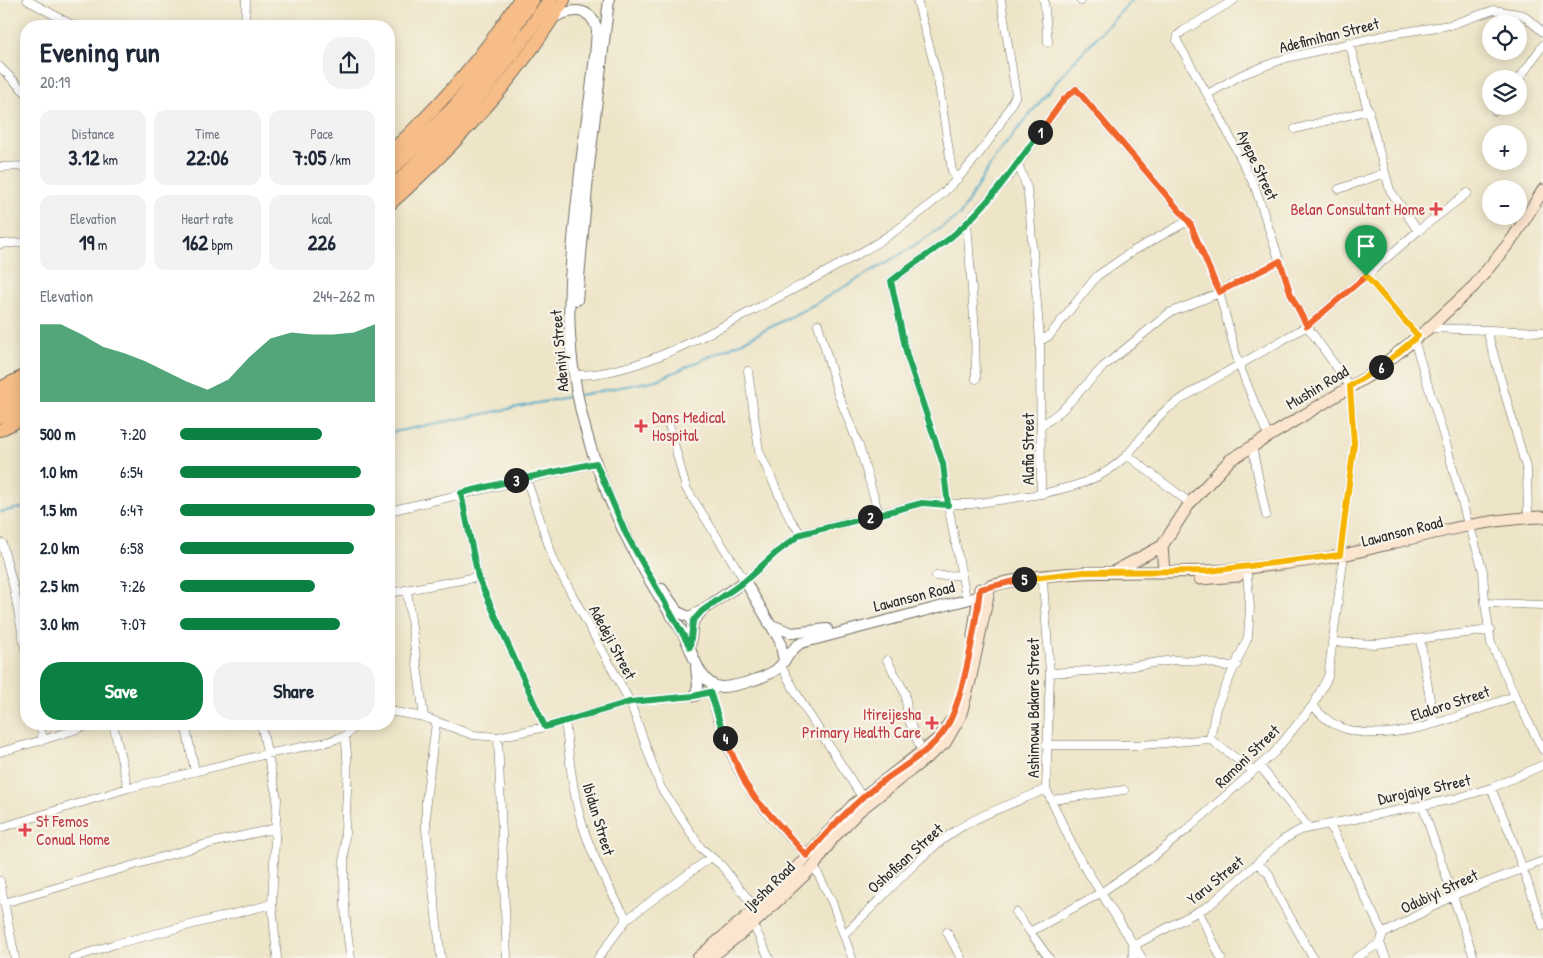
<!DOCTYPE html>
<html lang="en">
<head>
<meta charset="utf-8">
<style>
  :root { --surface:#fff; --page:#f2f2f3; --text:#1f2937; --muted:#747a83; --accent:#0b8043 }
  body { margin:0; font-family:"Patrick Hand",sans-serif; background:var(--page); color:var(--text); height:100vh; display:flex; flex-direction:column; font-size:19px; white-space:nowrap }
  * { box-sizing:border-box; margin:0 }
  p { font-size:16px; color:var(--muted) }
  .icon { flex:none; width:28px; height:28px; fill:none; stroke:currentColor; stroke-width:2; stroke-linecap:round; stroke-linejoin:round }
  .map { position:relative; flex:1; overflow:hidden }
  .sheet { position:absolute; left:20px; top:20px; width:375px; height:710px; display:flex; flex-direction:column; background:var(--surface); border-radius:20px; box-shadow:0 2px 12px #0003 }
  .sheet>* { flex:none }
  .buttons { position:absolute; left:1482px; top:15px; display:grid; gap:10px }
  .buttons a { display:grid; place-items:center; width:45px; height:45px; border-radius:50%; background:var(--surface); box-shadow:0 2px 12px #0003; font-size:25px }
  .pin { position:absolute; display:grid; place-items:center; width:42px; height:42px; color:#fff; margin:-51px -21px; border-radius:50% 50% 50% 0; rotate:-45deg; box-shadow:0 0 5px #0007 }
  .pin .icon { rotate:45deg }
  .km { position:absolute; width:25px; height:25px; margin:-12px; border-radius:50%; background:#222; color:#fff; font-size:14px; line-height:25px; text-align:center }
  .round { display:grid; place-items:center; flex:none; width:52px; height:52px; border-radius:20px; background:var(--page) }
  .headline { display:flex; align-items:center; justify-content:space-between; height:85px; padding:0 20px }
  h1 { font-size:28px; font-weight:700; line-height:38px }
  .metrics { display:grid; grid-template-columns:repeat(3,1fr); gap:8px; height:85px; padding:5px 20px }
  .metrics div { display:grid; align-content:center; border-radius:12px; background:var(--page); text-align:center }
  .metrics b { font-size:21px; font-weight:700 }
  .metrics small { font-size:14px; font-weight:400 }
  .metrics p { font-size:14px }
  .chart { height:140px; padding:10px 20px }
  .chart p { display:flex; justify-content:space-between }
  .chart svg { width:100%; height:90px; margin-top:5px; fill:var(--accent); opacity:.7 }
  .primary-button { display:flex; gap:10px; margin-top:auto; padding:10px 20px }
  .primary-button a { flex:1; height:58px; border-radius:20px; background:var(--accent); color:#fff; font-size:20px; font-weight:700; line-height:58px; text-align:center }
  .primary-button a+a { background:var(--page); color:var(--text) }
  ul { padding:0 20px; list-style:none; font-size:16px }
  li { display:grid; grid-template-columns:80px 60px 1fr; align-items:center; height:38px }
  li i { height:12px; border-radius:6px; background:var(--accent) }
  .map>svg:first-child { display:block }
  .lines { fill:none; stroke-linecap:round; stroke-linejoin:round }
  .stream { stroke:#47a6c6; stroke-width:2 }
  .minor-casing { stroke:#6f6c62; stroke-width:9 }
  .tertiary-casing { stroke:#6f6c62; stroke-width:12 }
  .secondary-casing { stroke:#6f6c62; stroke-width:13 }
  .primary-casing { stroke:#6f6c62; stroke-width:14 }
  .motorway-casing { stroke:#6f6c62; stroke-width:16 }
  .minor { stroke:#fff; stroke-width:8 }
  .tertiary { stroke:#fff; stroke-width:10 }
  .secondary { stroke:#fce5cf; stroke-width:11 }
  .primary { stroke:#f7bd88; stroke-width:12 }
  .motorway { stroke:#f7bd88; stroke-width:14 }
  .split-1-casing { stroke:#fff; stroke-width:10 }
  .split-2-casing { stroke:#fff; stroke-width:10 }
  .split-3-casing { stroke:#fff; stroke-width:10 }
  .split-4-casing { stroke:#fff; stroke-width:10 }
  .split-5-casing { stroke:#fff; stroke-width:10 }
  .split-6-casing { stroke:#fff; stroke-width:10 }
  .split-7-casing { stroke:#fff; stroke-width:10 }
  .split-1 { stroke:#f0652b; stroke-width:6 }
  .split-2 { stroke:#22a559; stroke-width:6 }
  .split-3 { stroke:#22a559; stroke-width:6 }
  .split-4 { stroke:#22a559; stroke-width:6 }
  .split-5 { stroke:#f0652b; stroke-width:6 }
  .split-6 { stroke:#f5b400; stroke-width:6 }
  .split-7 { stroke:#f5b400; stroke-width:6 }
  .health-dot { fill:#e0444e; stroke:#f7f3e8; stroke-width:2 }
  .labels { text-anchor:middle; stroke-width:4.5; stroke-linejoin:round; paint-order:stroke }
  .street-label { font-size:16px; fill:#2b2b2b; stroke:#f7f3e8 }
  .health-label { font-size:16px; fill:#be3a42; stroke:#f7f3e8; text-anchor:end }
</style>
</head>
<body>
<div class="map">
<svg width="1543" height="958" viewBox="0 0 1543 958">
  <rect width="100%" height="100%" fill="#f7f3e8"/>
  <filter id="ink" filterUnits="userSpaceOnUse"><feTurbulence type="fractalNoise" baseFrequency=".02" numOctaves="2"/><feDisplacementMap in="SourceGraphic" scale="10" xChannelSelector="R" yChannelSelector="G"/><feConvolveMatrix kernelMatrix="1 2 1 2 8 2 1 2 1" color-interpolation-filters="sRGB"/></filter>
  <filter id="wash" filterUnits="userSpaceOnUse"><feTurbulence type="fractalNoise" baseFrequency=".0096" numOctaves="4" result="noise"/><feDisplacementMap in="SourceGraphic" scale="20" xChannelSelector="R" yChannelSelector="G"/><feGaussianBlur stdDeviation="1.12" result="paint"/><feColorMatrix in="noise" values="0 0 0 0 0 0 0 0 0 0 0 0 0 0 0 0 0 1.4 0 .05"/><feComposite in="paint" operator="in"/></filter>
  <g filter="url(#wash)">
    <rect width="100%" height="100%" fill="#eee5c8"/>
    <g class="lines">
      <path class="stream" d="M580,395l77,-15 83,-37 73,-38 93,-54 54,-36 35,-58 77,-94 60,-63
        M389,433l184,-37
        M0,512l26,-5"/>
    </g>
  </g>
  <g filter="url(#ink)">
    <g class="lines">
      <defs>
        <path id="minor" d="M27,0l47,26
          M917,0l21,79 14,92 6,8
          M1044,0l4,42
          M1234,0l-51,31 -5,4 -1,6 42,74 36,72 36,108 16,31 43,60 4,57 -14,112
          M1081,1v-1
          M245,26l1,-26
          M1349,42l41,148 28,41
          M0,67l26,26
          M1519,79l24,-34
          M1208,94l33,-19 45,-17 105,-24 59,-9 44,-15 29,5 20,17
          M1495,111l4,-5
          M1295,129l74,-19
          M1018,164l9,24 2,15 11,138 1,153c34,-8 60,-13 86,-39 14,-15 24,-33 40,-46 23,-17 47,-30 72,-44l29,71
          M0,167l26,-1
          M1339,189l46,-16
          M967,222l8,110 1,47
          M0,244l26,-2
          M1366,276l52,60
          M818,324l20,70 21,52 20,68
          M1429,328l114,4
          M1487,331l40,140 1,46
          M1414,340l33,107 21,77
          M1040,341l9,-5 48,-60 36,-25 55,-30
          M748,371l11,80 31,68 11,15
          M579,375c61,-1 136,-45 190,-73 66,-35 137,-68 189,-124 23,-24 43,-53 58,-83l-15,-95
          M668,421l18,67 59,93 32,-29 24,-18 121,-31 50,1 69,-10
          M1043,425l19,-15 41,-43 66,-54 48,-19 4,-4 59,-29
          M1252,446l14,69
          M1127,455l63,48
          M526,478l28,83 76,141 31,86 40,60 20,17 35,44
          M461,493l17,84 67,150
          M389,511l207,-48
          M1471,530l12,41 2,32 6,40 24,53 28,54
          M2,543l12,46 12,64
          M1247,575l3,32 -2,30 -32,71 -6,31 43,32
          M936,576l25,-1
          M1043,583l7,90 -4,116 30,64 66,105
          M407,590l17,127
          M965,592l-17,-87 -5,-41 -36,-108 -16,-75 59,-43 17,-16 44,-48 53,-75 12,-10 114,134 29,69 20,73 68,-39 111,-95 49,-38
          M389,593l89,-16
          M1485,603l58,2
          M1420,639l14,85
          M1332,642l44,2 114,-14
          M887,660l18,33 3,25 14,34
          M781,666l22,39 59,92
          M1050,673l56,-3 67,-10 31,1 19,5 14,-1
          M710,692c9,36 23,76 45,106 16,21 35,39 52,58
          M1313,705c42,60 149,9 202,-9
          M389,711l35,6 49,18 25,2 47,-10 85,-25 65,-6 27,-9
          M565,721c4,31 6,62 14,92 10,38 28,73 48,106
          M436,723l-10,77v29l15,129
          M113,724l15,64
          M185,724l10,47
          M261,724l16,74 -5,106 5,54
          M345,736c5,32 1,64 0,96 -2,42 -2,84 6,126
          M498,737l9,221
          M43,740l50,-16
          M1046,745h96l68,-6
          M0,752l43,-12 -3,-16
          M1260,766l48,61
          M1491,788l19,45 33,93
          M1052,800l72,-10
          M1422,805l52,153
          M1330,825l53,109
          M0,828l128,-40 139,-34 60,-12 18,-6 13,-12
          M1257,863l12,11 7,18 37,66
          M814,866l18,36 20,56
          M0,881l15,77
          M4,903l199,-58 73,-17
          M1016,912l14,20
          M1199,912l22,46
          M753,924l16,34
          M947,932l14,26
          M845,933c36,-32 67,-72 107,-100 28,-19 63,-30 94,-44
          M1380,943l6,15
          M73,958l42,-14 157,-40
          M598,958l29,-39 84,-62
          M1049,958l-19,-26 72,-40 47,-32 40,-32 85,-75 39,-48 15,-28 15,-115
          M1133,958v-12l77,-41 73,-65 17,-10 154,-31 37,-11 52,-23
          M1356,958l24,-15 3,-9 71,-39 89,-34"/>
        <path id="tertiary" d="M553,18c17,-9 37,-13 44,11 -2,45 -11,90 -16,135 -6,56 -14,115 -11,171 5,101 52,210 110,293 11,16 18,58 41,59 14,0 50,-10 59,-21 8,-8 11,-18 21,-23l184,-48
          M577,300l12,-134 20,-166
          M662,589l16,23 11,5 12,-6 44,-30 35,60 4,20
          M769,624l23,9 35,-4
          M690,647l3,-26 8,-9
          M695,696l3,-10 -2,-19"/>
        <path id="secondary" d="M1115,571l47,-25
          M1164,572l-2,-26 28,-43 40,-43 140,-85 59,-47 45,-42 39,-48 30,-48
          M1200,579l38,-3
          M973,636l7,-47
          M698,958l73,-62 82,-91 84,-65 13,-18
          M710,958l43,-34 61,-58 19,-28 26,-27 86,-68 15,-26 10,-36 20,-95c85,-23 173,-8 259,-18 31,-4 64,-7 94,-13 66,-15 132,-36 200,-38"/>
        <path id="primary" d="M389,153c49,-45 94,-96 130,-153
          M389,205c67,-60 129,-127 175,-205
          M0,388l26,-13
          M0,430l26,-13"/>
        <path id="motorway" d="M389,171l64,-62 32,-40 47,-69
          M389,191c62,-58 114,-120 161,-191
          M0,401l26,-12
          M0,416l26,-12"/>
      </defs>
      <use href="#minor" class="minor-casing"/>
      <use href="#tertiary" class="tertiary-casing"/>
      <use href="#secondary" class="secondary-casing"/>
      <use href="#primary" class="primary-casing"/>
      <use href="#motorway" class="motorway-casing"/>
      <use href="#minor" class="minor"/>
      <use href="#tertiary" class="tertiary"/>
      <use href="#secondary" class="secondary"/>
      <use href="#primary" class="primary"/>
      <use href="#motorway" class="motorway"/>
    </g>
  </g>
  <g class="lines" filter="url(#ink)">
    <defs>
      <path id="split-1" d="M1040,132l24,-33 12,-10 114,134 29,69 61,-31 11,34 16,31 59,-50"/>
      <path id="split-2" d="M870,517l52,-14 26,2 -5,-41 -36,-108 -16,-75c19,-15 40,-28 59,-43 36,-30 63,-68 90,-106"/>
      <path id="split-3" d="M516,480l80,-17 30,71 64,113 3,-26 9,-10 43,-30 32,-29 24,-18 69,-17"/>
      <path id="split-4" d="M516,480l-55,13 17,84 67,150 85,-25 64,-6 16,-4 15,46"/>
      <path id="split-5" d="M725,738l20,45 10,15 52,58c22,-27 45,-51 72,-72 21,-16 50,-31 65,-53 19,-26 32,-108 36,-142l44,-10"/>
      <path id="split-6" d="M1024,579l60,-7 125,-1 131,-16 14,-111 -4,-58 31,-19"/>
      <path id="split-7" d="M1366,276l52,60 -37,31"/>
    </defs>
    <use href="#split-1" class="split-1-casing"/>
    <use href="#split-2" class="split-2-casing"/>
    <use href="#split-3" class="split-3-casing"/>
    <use href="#split-4" class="split-4-casing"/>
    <use href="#split-5" class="split-5-casing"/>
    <use href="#split-6" class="split-6-casing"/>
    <use href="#split-7" class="split-7-casing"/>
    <use href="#split-1" class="split-1"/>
    <use href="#split-2" class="split-2"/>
    <use href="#split-3" class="split-3"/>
    <use href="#split-4" class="split-4"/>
    <use href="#split-5" class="split-5"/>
    <use href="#split-6" class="split-6"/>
    <use href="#split-7" class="split-7"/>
  </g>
  <g class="health-dot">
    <path d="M1433.5 201.5h5v5h5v5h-5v5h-5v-5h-5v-5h5z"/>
    <path d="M638.5 418.5h5v5h5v5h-5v5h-5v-5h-5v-5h5z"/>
    <path d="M929.5 715.5h5v5h5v5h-5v5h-5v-5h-5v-5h5z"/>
    <path d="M22.5 822.5h5v5h5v5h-5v5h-5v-5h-5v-5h5z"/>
  </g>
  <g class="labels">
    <g class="street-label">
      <text transform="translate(1329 35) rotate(-14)" y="6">Adefimihan Street</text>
      <text transform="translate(1258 165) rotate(65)" y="6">Ayepe Street</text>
      <text transform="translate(559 351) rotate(-95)" y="6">Adeniyi Street</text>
      <text transform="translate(1317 387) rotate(-31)" y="6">Mushin Road</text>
      <text transform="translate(1028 449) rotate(-90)" y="6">Alafia Street</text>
      <text transform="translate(1402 531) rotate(-14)" y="6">Lawanson Road</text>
      <text transform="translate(914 596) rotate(-14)" y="6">Lawanson Road</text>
      <text transform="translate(613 642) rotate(62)" y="6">Adedeji Street</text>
      <text transform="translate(1450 703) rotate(-18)" y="6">Elaloro Street</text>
      <text transform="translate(1033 708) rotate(-90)" y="6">Ashimowu Bakare Street</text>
      <text transform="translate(1247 756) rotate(-44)" y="6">Ramoni Street</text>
      <text transform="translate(1424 789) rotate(-12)" y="6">Durojaiye Street</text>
      <text transform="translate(599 819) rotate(73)" y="6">Ibidun Street</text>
      <text transform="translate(905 858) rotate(-42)" y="6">Oshofisan Street</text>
      <text transform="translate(1215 880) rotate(-39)" y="6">Yaru Street</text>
      <text transform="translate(769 886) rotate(-44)" y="6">Ijesha Road</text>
      <text transform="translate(1439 891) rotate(-25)" y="6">Odubiyi Street</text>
    </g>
    <g class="health-label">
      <text x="1425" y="215">Belan Consultant Home</text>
      <text x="652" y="423" text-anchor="start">Dans Medical<tspan x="652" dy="18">Hospital</tspan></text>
      <text x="921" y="720">Itireijesha<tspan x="921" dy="18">Primary Health Care</tspan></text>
      <text x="36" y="827" text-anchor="start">St Femos<tspan x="36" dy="18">Conual Home</tspan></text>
    </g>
  </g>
</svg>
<div class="buttons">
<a><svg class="icon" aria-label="locate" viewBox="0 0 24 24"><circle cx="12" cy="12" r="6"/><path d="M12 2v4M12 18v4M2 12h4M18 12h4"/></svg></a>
<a><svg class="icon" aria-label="layers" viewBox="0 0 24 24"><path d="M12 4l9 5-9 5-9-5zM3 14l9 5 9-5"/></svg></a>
<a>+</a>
<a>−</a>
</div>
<div class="pin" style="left:1366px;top:276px;background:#1e9e55"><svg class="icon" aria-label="arrive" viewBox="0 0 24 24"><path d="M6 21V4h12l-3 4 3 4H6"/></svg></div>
<b class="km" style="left:1040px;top:132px">1</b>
<b class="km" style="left:870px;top:517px">2</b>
<b class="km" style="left:516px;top:480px">3</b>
<b class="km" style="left:725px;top:738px">4</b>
<b class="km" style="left:1024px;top:579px">5</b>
<b class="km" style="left:1381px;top:367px">6</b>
<section class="sheet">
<div class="headline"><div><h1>Evening run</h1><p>20:19</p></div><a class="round"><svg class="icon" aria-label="share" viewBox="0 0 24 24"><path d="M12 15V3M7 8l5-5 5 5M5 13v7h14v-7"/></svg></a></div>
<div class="metrics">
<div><p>Distance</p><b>3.12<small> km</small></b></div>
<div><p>Time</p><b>22:06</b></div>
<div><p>Pace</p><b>7:05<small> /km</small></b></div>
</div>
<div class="metrics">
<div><p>Elevation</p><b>19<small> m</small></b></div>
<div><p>Heart rate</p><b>162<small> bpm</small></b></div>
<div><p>kcal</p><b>226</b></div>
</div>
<div class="chart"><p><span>Elevation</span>244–262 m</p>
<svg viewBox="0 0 160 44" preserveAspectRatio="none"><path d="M0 44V6L10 6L20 11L30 17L40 20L50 24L60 29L70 34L80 38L90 33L100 22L110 13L120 10L130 11L140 11L150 10L160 6V44z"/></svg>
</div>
<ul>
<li><b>500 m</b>7:20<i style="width:73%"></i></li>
<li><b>1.0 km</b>6:54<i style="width:93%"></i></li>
<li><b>1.5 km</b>6:47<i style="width:100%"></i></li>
<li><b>2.0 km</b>6:58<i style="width:89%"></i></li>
<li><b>2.5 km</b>7:26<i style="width:69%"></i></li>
<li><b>3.0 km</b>7:07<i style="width:82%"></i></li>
</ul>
<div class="primary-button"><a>Save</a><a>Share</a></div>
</section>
</div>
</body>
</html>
